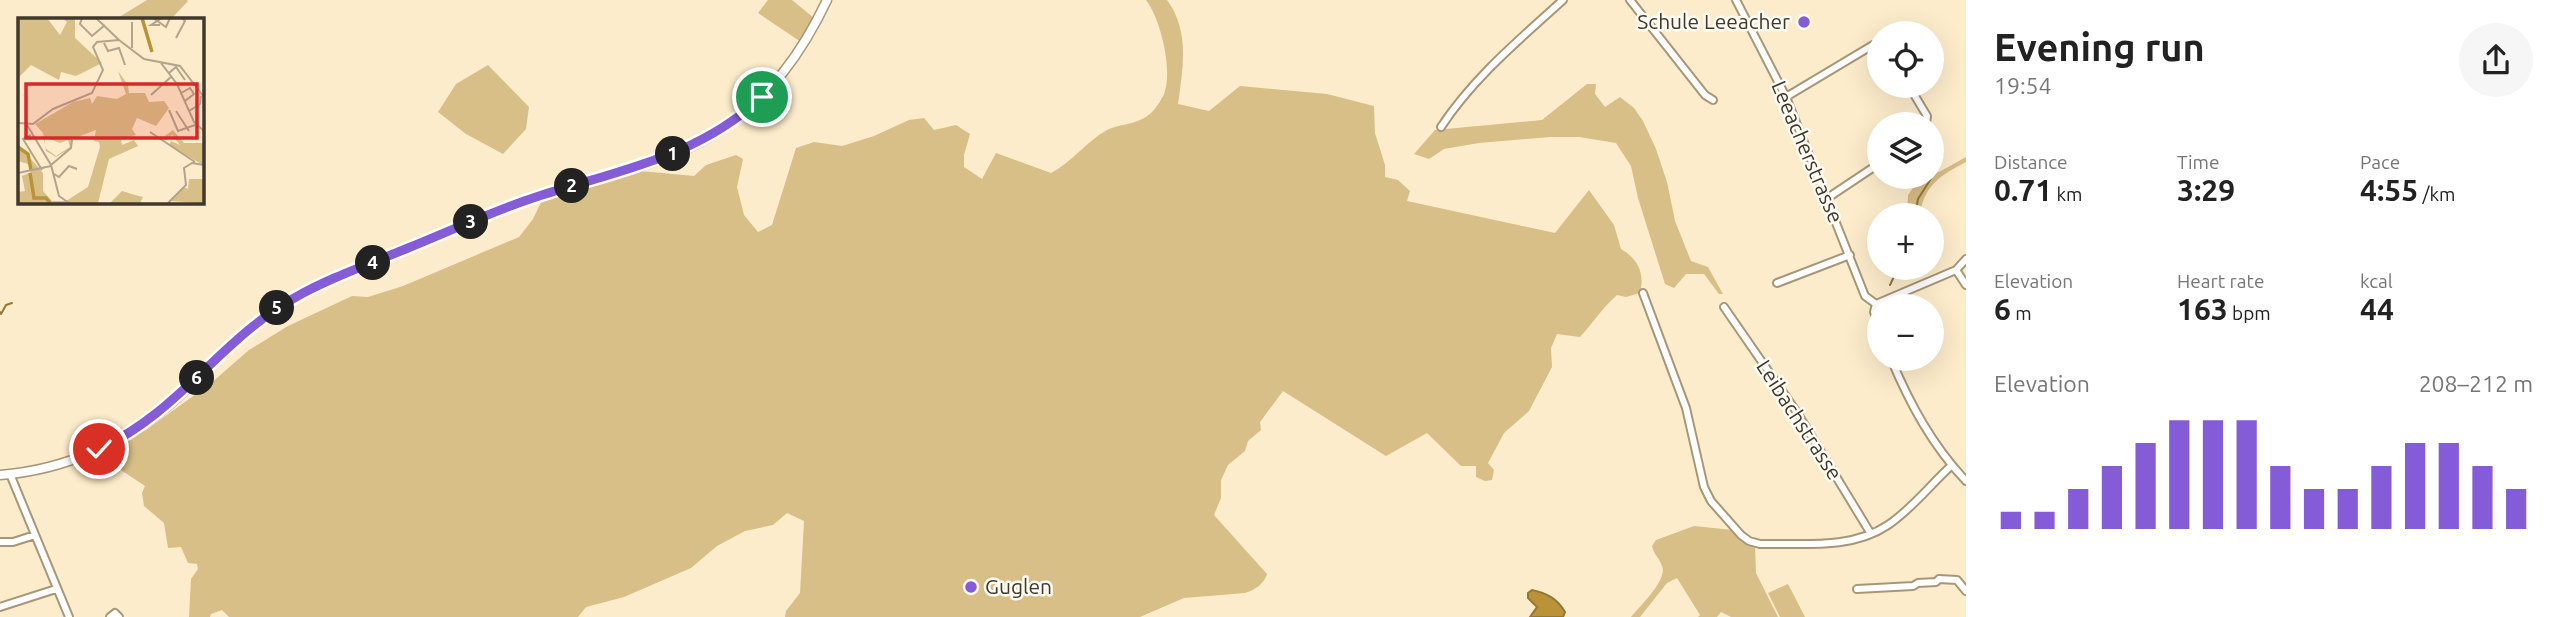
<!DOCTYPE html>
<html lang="en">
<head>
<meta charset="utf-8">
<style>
  :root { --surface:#fff; --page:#f6f6f6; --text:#222; --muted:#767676; --accent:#845cd7 }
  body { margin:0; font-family:Ubuntu,sans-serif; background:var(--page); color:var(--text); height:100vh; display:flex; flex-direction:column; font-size:26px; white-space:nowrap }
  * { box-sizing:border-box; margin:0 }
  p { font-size:23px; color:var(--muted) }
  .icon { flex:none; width:38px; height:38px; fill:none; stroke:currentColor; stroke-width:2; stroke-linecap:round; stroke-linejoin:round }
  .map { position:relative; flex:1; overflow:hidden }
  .drawer { display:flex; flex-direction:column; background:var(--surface); width:595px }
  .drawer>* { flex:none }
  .tools { position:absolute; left:1867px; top:21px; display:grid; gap:14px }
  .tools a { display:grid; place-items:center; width:77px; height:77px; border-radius:50%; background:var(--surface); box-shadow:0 7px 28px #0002; font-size:35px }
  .pin { position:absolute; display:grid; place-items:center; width:60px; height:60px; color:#fff; margin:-30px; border:4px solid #fff; border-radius:50%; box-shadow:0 2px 7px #0007 }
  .km { position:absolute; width:35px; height:35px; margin:-18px; border-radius:50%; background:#222; color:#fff; font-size:19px; line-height:35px; text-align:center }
  .round { display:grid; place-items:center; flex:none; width:74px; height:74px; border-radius:37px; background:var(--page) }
  .headline { display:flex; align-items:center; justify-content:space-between; height:119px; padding:0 28px }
  h1 { font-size:38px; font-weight:700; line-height:52px }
  .metrics { display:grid; grid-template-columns:repeat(3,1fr); gap:10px; height:119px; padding:7px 28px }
  .metrics div { display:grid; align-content:center }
  .metrics b { font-size:30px; font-weight:700 }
  .metrics small { font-size:19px; font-weight:400 }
  .metrics p { font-size:19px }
  .chart { height:196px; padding:14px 28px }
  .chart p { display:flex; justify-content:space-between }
  .chart svg { width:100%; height:126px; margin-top:7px; stroke:var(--accent); stroke-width:6 }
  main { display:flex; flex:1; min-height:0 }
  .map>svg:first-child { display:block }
  .green { fill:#d8be87 }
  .water { fill:#ba9339; stroke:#957835; stroke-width:2 }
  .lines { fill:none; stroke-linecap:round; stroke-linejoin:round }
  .stream { stroke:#957835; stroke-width:2 }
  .street-casing { stroke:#a79778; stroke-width:10 }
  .secondary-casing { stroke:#a79778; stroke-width:11 }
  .street { stroke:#fff; stroke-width:6 }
  .secondary { stroke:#fff; stroke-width:8 }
  .route-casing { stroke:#fff; stroke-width:14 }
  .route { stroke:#845cd7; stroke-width:9 }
  .poi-dot { fill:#845cd7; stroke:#fefbf4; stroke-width:2.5 }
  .labels { text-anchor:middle; stroke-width:5; stroke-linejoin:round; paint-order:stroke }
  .poi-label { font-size:21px; fill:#3f382b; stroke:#fefbf4; text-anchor:end }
  .street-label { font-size:21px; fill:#3f382b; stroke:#fefbf4 }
  .inset-river { fill:none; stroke:#ba9339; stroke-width:3.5 }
  .inset-road { fill:none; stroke:#b1a48b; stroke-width:2 }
  .view { fill:#d62828; fill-opacity:0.15; stroke:#d62828; stroke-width:3.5 }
  .inset-edge { fill:none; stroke:#3f382b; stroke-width:3.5 }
</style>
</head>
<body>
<main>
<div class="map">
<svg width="1966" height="617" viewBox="0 0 1966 617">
  <rect width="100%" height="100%" fill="#fdeccb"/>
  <path class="green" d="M147,0h40l1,1 -17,18h-55z
    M768,0h24l22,18 -13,24 -43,-29z
    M1146,0h21c23,31 16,68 11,104l31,7 31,-25 87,8 47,12 1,27 10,32v12l13,3 12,11 -3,10 148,32 34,-43 25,35 7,24c17,10 24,24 19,44l-14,4 -9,-2c-14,12 -24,28 -37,42l-23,-3 -6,14 1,19 -23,44 -25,22 -16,30 6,7 -2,10 -7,1 -9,-4v-11h-15l-34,-33 -41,23 -103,-65 -23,31 1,8 -13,11 -3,10 -17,14 -7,15v18l-7,17 53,59c-3,10 -12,16 -22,19l-61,5 -44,19h-355l1,-6 14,-18 4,-72 -17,-8 -14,12 -28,6 -28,15 -26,22 -67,29 -38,10 -8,10h-349l-7,-7 -11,4 -1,3h-21l2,-38 7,-10 -1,-5 -9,-1 -7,-16 -13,1 -4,-25 -20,-17 -2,-13 3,-7 -42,-28v-2l47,-29 60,-43 39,-34 39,-24 64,-30 16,1 35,-11 116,-49 14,-18 9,-19 99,-29 53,5 12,-11 30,-10 7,4 -6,28 7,28 14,17 14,-7 24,-77 18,-6 28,4 32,-10 35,-16 15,-2 10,12 22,-5 14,9 -6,21v12l18,12 14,-26 55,20c21,-11 36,-32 56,-43 15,-7 32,-5 45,-18 4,-4 10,-13 12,-18 9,-24 -3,-74 -18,-94z
    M488,65l41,42 -3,22 -23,25 -37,-20 -28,-22 18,-28z
    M1587,84h9l-1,10 10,13 15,-10 14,11 9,13 13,28 11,33 8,39 16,40 17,6 15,27h-4l-15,-20h-18l-12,14 -9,-4 -27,-86 -7,-32 -15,-23 -37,-6h-29l-71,6 -35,6 -15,10 -15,-5 21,-24 107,-10z
    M1966,157v5c-25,13 -42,23 -46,53h-13l1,-20 13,-18h11v-8l7,3z
    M1694,526l39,4 22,16 1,27 22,44h-47l-10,-5 -4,5h-19l2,-2 -23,-37 -10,5 -27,34h-9c9,-11 37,-37 31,-51 -2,-7 -8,-11 -10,-20l4,-6z
    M1788,584l17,33h-25l-12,-24z"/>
  <path class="water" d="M1532,590c14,3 25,8 33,22l-2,5h-33l7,-10 -9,-9v-5z"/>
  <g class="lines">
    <path class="stream" d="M1915,215l3,-16 14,-22
      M1890,285l8,-17
      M1891,305v1
      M0,312l1,2 5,-9 6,-2
      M1904,359l2,9"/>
    <defs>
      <path id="street" d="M1630,0l75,95 8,5
        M1736,0l50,97 79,199 11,8
        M1909,86l18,30 -1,8
        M1786,97l87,-52 7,-1
        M1441,127c33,-50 78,-87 122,-127
        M1826,199l54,-36
        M1956,270l10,15
        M1777,283l73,-28
        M1643,293l43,115 18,79 7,14 30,34 8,6 11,3c42,-1 91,6 128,-19 24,-16 42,-40 64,-60
        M1876,304l80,-34 10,-11
        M1876,304l-2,8 6,18
        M1724,307l74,107 73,120
        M1891,359c19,45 41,86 75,122
        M10,474l59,143
        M0,542h13l22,-7
        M1857,589l56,-3 5,-3 18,-1 3,-3 18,1 9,11
        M0,607l56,-18
        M110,617l5,-4 4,4"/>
      <path id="secondary" d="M0,475c65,-5 129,-33 177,-77 39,-36 69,-72 116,-100 35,-20 74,-33 112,-48 50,-21 101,-44 153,-60 55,-17 115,-28 163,-60 49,-33 81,-77 106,-130"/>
    </defs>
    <use href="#street" class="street-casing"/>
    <use href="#secondary" class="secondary-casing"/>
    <use href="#street" class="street"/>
    <use href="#secondary" class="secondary"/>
  </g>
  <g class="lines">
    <defs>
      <path id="route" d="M99,449c81,-37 121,-110 197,-152 35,-20 74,-33 112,-49 42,-17 85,-37 128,-51 82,-27 161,-39 226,-100"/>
    </defs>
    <use href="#route" class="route-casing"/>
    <use href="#route" class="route"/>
  </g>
  <g class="poi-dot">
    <circle cx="1804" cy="22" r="7"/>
    <circle cx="971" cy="587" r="7"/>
  </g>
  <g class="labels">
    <g class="poi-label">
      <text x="1790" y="29">Schule Leeacher</text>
      <text x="985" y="594" text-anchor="start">Guglen</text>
    </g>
    <g class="street-label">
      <text transform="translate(1807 152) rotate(67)" y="7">Leeacherstrasse</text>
      <text transform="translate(1799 420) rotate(57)" y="7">Leibachstrasse</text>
    </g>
  </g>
  <g transform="translate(18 18)">
    <rect width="186" height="186" fill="#fdeccb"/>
    <path d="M0,0h29l13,17 7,-13 -5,-4h13v20l27,25 -26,13 -15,-4 -2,8 -28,-15 -13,13zM100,53l10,14 1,8h16l4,9 15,-1 5,7 -13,18 -19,-8 -5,11 4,6 -15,5 1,5 12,-5 4,6 -29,13 -11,44h-80v-11l7,-1 -3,-15 9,-4 -3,-8 -10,-3v-17l25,29v18l9,10h14l22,-14 12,-40 -1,-5 -5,-1 2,-11 -24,9 -1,9 -15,9 -10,-6 -3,-18 -8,-9 38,-22 17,-4 2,6 5,-8 20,3 9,-5zM27,119l15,6 8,-3 2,7 -14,9 -11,-8zM155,112l11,13h19v22l-34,-20 2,-4 9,4 -8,-10 -6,5 -4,-2zM171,161h14v24l-34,-2 15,-14 4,2zM104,173l13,4 8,2 -3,6h-30z" fill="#d8be87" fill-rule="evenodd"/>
    <path class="inset-river" d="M124,0l10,34M0,129l10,7 3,16M12,155l4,25h12l4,5"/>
    <path class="inset-road" d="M64,0l-2,6 12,12 13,-11M78,0l23,22M135,0l13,9 4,-9M114,4v26M142,7h-9l11,-7M158,20l9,-17 -3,-3M86,25l4,8 11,-3 6,17M143,45l16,21 17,38 10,9M151,55l7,-6 9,13M163,75l9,-5 4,6 -9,7M133,77l21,-19M151,92l9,21 17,-6M158,93l13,20M171,93l11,-7 1,-8M0,105l15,1 20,-15 39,-16 11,-23 -10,-23 4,-5 22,-2 25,19 36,7 24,31M9,107l24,40 8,31 10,7M132,114l45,30M13,117l-8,4 19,31M33,147l20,-17 1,-8M0,155l33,-7M36,156l5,3 10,-11 8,3M150,185l18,-18 -2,-17 8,-5 12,2"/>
    <path class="view" d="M8,66h171v54h-171z"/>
    <rect width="186" height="186" class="inset-edge"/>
  </g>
</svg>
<div class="tools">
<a><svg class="icon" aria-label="locate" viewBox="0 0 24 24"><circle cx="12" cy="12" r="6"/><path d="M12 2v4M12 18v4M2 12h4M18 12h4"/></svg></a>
<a><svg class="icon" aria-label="layers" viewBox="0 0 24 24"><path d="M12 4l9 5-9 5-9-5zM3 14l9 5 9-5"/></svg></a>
<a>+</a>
<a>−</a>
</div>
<div class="pin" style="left:762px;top:97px;background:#1e9e55"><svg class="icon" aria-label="arrive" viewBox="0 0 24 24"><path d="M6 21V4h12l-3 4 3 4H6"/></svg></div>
<div class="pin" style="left:99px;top:449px;background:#d93025"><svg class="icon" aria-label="check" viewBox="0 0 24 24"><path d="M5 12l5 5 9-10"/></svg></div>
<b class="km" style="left:673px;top:154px">1</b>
<b class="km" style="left:572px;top:186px">2</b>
<b class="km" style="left:471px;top:222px">3</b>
<b class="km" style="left:373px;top:263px">4</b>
<b class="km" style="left:277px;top:308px">5</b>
<b class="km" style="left:197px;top:378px">6</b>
</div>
<section class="drawer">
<div class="headline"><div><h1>Evening run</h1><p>19:54</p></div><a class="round"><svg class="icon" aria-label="share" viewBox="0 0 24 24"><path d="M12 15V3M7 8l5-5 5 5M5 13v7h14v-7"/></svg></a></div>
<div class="metrics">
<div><p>Distance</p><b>0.71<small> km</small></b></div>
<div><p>Time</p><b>3:29</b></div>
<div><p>Pace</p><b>4:55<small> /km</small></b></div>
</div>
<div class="metrics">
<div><p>Elevation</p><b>6<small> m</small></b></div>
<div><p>Heart rate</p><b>163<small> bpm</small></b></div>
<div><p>kcal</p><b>44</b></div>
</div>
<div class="chart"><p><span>Elevation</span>208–212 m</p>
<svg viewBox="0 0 160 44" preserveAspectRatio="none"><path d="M5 44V38M15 44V38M25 44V30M35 44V22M45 44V14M55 44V6M65 44V6M75 44V6M85 44V22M95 44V30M105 44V30M115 44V22M125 44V14M135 44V14M145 44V22M155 44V30"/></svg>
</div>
</section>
</main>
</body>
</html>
